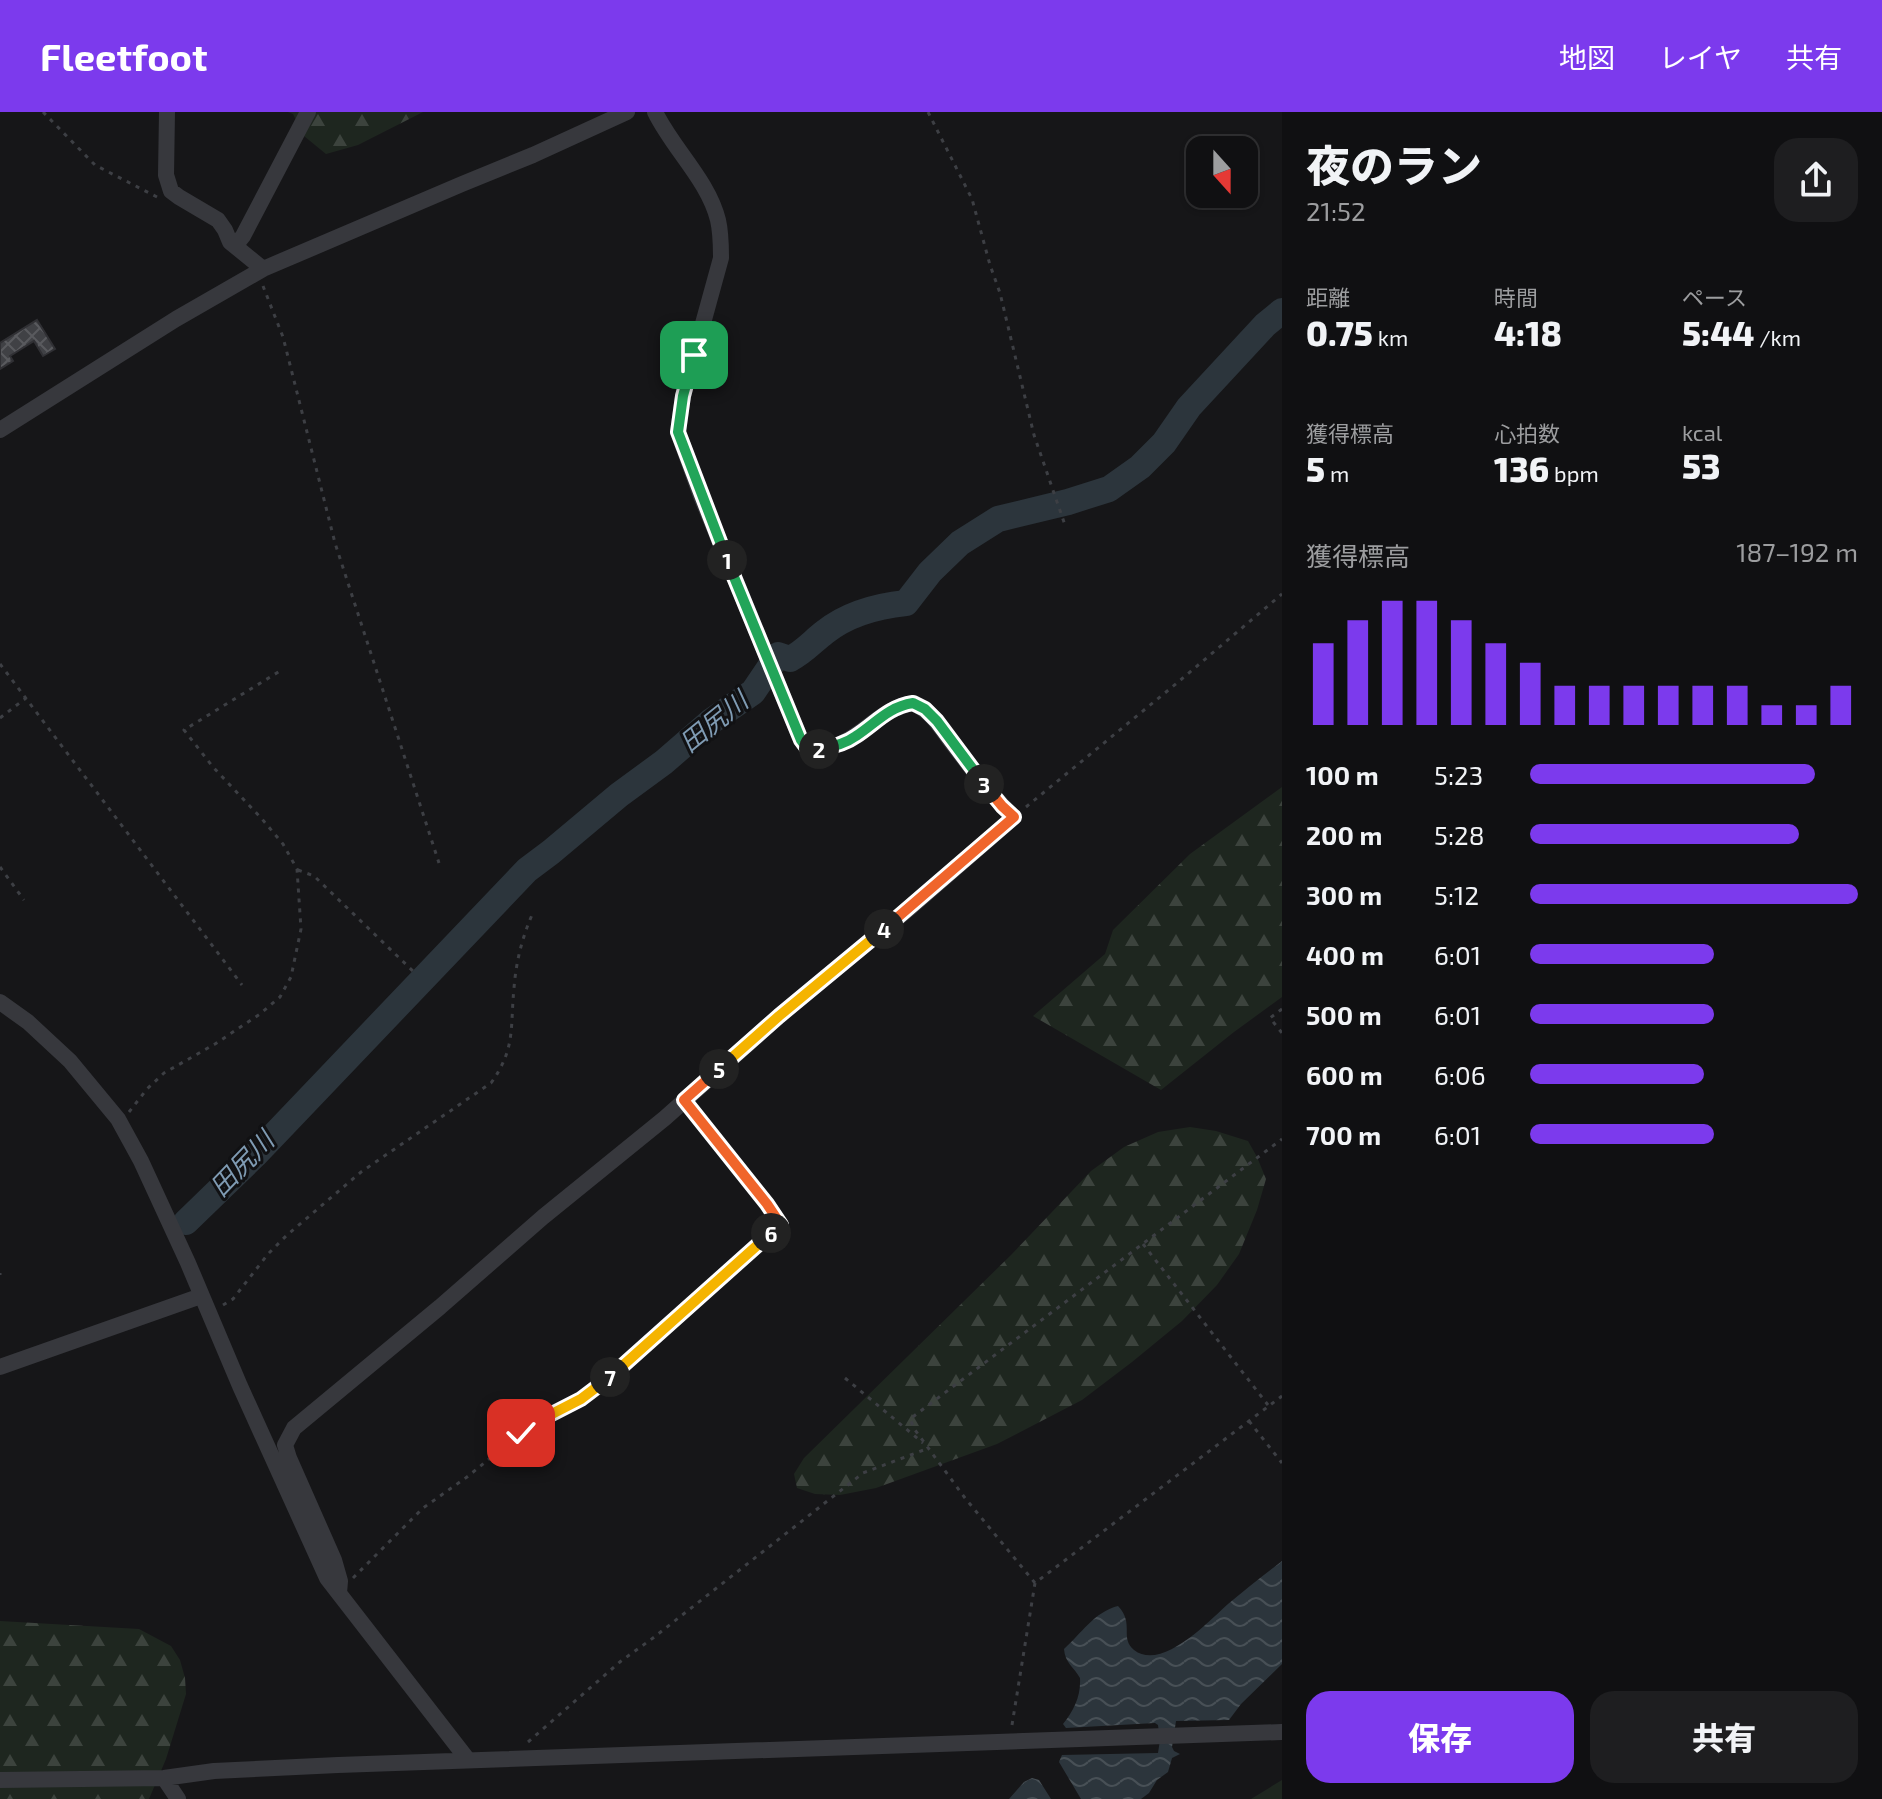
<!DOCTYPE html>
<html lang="ja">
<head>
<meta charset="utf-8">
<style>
  :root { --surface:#101012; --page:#1e1e20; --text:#f1f3f6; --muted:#9c9d9f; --line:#303032; --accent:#7c3aed }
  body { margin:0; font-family:"Exo 2","Noto Sans JP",sans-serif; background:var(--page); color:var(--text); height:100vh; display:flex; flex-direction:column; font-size:30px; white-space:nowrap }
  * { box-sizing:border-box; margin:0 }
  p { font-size:26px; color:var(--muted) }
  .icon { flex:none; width:44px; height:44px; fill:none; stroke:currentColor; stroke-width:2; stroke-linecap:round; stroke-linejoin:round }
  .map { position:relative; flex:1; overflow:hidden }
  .details { display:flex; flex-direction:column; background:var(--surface); width:600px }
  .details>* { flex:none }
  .needle { width:52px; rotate:159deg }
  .buttons { position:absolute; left:1186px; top:24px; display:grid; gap:16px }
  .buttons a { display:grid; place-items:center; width:72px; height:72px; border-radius:16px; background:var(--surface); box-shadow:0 2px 6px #0004,0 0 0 2px var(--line); font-size:40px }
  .pin { position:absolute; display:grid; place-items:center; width:68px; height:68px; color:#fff; margin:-34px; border-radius:16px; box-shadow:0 4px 12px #0006 }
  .km { position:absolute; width:40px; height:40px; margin:-20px; border-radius:50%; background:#222; color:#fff; font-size:22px; line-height:40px; text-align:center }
  .round { display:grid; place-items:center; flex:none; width:84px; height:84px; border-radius:24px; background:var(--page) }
  .summary { display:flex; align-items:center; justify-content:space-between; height:136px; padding:0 24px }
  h1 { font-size:44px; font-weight:800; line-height:60px }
  .metrics { display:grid; grid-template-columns:repeat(3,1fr); gap:12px; height:136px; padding:8px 24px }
  .metrics div { display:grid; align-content:center }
  .metrics b { font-size:34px; font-weight:800 }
  .metrics small { font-size:22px; font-weight:400 }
  .metrics p { font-size:22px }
  .chart { height:224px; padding:16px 24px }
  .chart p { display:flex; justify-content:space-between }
  .chart svg { width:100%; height:144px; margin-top:8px; stroke:var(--accent); stroke-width:6 }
  .cta { display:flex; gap:16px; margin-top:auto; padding:16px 24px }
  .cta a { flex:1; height:92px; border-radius:24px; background:var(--accent); color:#fff; font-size:32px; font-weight:800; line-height:92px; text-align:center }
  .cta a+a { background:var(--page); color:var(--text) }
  ul { padding:0 24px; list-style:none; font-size:26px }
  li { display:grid; grid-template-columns:128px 96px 1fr; align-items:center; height:60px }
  li i { height:20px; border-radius:10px; background:var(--accent) }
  header { display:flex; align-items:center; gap:48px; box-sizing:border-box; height:112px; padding:0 40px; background:var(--accent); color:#fff }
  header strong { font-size:38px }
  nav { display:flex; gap:44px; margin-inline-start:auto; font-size:28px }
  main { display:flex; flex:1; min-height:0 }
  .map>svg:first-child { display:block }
  .forest { fill:url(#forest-firs) }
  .water { fill:url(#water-waves) }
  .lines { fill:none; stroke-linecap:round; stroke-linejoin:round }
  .river { stroke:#2c353c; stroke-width:26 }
  .building { fill:url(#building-cross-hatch); stroke:#303034; stroke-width:2 }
  .path { stroke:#3d3f44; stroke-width:3; stroke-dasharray:4 6; stroke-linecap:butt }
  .minor { stroke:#37383d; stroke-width:16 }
  .split-1-casing { stroke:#fff; stroke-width:16 }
  .split-2-casing { stroke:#fff; stroke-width:16 }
  .split-3-casing { stroke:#fff; stroke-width:16 }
  .split-4-casing { stroke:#fff; stroke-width:16 }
  .split-5-casing { stroke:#fff; stroke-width:16 }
  .split-6-casing { stroke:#fff; stroke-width:16 }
  .split-7-casing { stroke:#fff; stroke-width:16 }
  .split-8-casing { stroke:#fff; stroke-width:16 }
  .split-1 { stroke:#22a559; stroke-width:10 }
  .split-2 { stroke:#22a559; stroke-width:10 }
  .split-3 { stroke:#22a559; stroke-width:10 }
  .split-4 { stroke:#f0652b; stroke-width:10 }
  .split-5 { stroke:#f5b400; stroke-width:10 }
  .split-6 { stroke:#f0652b; stroke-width:10 }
  .split-7 { stroke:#f5b400; stroke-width:10 }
  .split-8 { stroke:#f5b400; stroke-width:10 }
  .labels { text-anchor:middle; stroke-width:6; stroke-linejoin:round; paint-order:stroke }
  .water-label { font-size:26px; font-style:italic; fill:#7f9bb3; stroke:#111113 }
</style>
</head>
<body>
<header>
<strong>Fleetfoot</strong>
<nav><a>地図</a><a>レイヤ</a><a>共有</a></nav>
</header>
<main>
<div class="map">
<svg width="1282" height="1687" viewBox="0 0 1282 1687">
  <defs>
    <pattern id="forest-firs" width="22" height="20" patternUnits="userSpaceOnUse" patternTransform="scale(2)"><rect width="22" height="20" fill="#1e261f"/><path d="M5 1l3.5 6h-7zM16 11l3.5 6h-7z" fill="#3c433d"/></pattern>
    <pattern id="water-waves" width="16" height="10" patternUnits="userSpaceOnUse" patternTransform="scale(2)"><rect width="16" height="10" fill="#2c353c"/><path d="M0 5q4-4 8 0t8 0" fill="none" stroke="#485056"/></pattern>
    <pattern id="building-cross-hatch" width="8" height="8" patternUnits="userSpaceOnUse" patternTransform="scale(2)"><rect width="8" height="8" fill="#404145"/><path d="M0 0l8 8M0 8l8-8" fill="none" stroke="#595a5e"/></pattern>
  </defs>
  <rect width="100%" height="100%" fill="#161618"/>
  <path class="forest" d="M288,0h135l-65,33 -32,9 -22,-18 -11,-22z
    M1282,675v210l-48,35 -73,58 -128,-74 72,-62 8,-24 77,-76z
    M1190,1015l26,4 32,10 9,16 9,22 -9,31 -18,44 -22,31 -35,36 -50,41 -50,38 -85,44 -121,44 -36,7 -25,-1 -18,-6 -3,-14 10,-16 207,-203 80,-84 33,-24 34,-15z
    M0,1509l139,8 32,17 9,14 5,18 1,16 -20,65 -17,40h-149z
    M1282,1668v19h-31z"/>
  <path class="water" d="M1282,1449v103l-41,40 -12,16 -53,1 -4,26 2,4 6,3 -8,4 -4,14 -11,8 -8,13 -8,6h-60l-22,-37 3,-7 96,-2 2,-13 -2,-15 -3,-2 -89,5 -3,-4c11,-14 18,-28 17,-46 -6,-11 -15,-15 -16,-29 17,-15 30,-37 54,-43 17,18 1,31 16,44 28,22 76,-30 94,-46 18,-15 36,-29 54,-43z
    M1032,1666l7,2 12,19h-42l15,-17z"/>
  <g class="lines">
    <path class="river" d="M186,1110l69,-67 272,-285 24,-18 68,-57 45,-33 46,-40 43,-30 25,-37 12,4c14,-7 23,-18 35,-27 24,-19 52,-26 81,-29l24,-31 30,-29 38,-24 70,-17 41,-13 31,-22 24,-24 25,-36 76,-82 17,-14"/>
  </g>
  <path class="building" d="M37,208l18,29 -12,7 -9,-15 -24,15 3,5 -13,8v-26z"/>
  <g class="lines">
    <path class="path" d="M43,0l52,53 62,32
      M928,0l44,87 18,66 10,28 34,142 32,93
      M263,174l20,51 52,206 104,320
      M0,552l242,321
      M0,606l26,-20
      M1026,695l151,-124 105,-89
      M0,755l24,33
      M298,758l16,6 103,99
      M1282,897l-12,9 12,15
      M129,1000l18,-23 17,-16 51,-29 45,-30 20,-17 11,-20 10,-48 -4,-60 -14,-25 -21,-25 -49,-52 -29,-37 96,-59
      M1143,1132l125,161
      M0,1161v2
      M223,1193l10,-6 35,-45 18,-18 75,-64 130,-89c25,-35 19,-55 23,-95 2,-26 8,-50 18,-73
      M845,1266l78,65
      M1249,1309l33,42
      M353,1466l70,-70 44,-31 54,-44 23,-15 37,-19 39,-29 161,-145 -14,-21 -74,-93
      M1035,1471l-70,-85 -50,-68 -5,-11 372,-280
      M1012,1613l23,-142 247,-187
      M528,1630l93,-81 32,-23 210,-165 66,-25"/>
    <path class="minor" d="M167,0l-1,63 5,16 8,6 39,23 7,10 5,12 33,27
      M235,134l8,-10 65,-124
      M0,318l176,-111 87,-50 199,-85 71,-29 94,-43
      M0,890l28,20 42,39 48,58 23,42 47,102 52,123 87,192 141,182
      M0,1255l201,-71
      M339,1481l1,-12 -6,-21 -45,-102 -4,-13 9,-17 146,-121 103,-90 122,-99 114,-102 133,-110 102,-89c-24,-22 -42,-49 -62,-74 -12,-16 -20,-31 -39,-40 -42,7 -59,52 -106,45l-6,-8 -100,-244 -23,-64 5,-36 38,-138c0,-13 0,-25 -3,-38 -10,-40 -45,-71 -63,-108
      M164,1666l14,21
      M0,1668l164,-2 50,-7 124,-6 944,-33"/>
  </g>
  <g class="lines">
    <defs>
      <path id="split-1" d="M694,243l-11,41 -5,36 49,128"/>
      <path id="split-2" d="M727,448l74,180 6,8 12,1"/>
      <path id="split-3" d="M819,637c14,-2 26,-5 37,-13 20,-13 32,-29 57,-33l12,6 12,12 47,63"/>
      <path id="split-4" d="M884,817l130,-112 -12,-11 -18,-22"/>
      <path id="split-5" d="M719,957l60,-53 105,-87"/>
      <path id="split-6" d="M719,957l-35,31 83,104 14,21 -10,8"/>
      <path id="split-7" d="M610,1265l161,-144"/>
      <path id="split-8" d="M521,1321l23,-15 37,-19 29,-22"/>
    </defs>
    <use href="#split-1" class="split-1-casing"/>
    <use href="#split-2" class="split-2-casing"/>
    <use href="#split-3" class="split-3-casing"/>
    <use href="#split-4" class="split-4-casing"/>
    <use href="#split-5" class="split-5-casing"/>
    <use href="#split-6" class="split-6-casing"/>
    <use href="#split-7" class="split-7-casing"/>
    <use href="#split-8" class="split-8-casing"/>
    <use href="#split-1" class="split-1"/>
    <use href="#split-2" class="split-2"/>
    <use href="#split-3" class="split-3"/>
    <use href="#split-4" class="split-4"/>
    <use href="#split-5" class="split-5"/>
    <use href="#split-6" class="split-6"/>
    <use href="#split-7" class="split-7"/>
    <use href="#split-8" class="split-8"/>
  </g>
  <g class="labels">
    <g class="water-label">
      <text transform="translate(714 610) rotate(-39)" y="9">田尻川</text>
      <text transform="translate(242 1052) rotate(-46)" y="9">田尻川</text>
    </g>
  </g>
</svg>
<div class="buttons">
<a><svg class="needle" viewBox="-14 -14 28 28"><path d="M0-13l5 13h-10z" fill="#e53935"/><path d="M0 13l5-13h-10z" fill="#9c9d9f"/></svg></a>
</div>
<div class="pin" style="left:694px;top:243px;background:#1e9e55"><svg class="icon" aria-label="arrive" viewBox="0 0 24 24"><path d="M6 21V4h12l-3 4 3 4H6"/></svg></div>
<div class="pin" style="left:521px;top:1321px;background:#d93025"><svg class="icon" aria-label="check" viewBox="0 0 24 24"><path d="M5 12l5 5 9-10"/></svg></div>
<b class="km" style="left:727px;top:448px">1</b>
<b class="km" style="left:819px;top:637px">2</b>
<b class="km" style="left:984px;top:672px">3</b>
<b class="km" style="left:884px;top:817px">4</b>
<b class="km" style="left:719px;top:957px">5</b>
<b class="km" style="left:771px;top:1121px">6</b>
<b class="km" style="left:610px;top:1265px">7</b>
</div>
<section class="details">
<div class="summary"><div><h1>夜のラン</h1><p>21:52</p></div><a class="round"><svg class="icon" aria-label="share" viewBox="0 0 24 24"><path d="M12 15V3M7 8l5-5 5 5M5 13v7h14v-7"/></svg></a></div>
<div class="metrics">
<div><p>距離</p><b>0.75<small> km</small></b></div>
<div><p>時間</p><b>4:18</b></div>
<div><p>ペース</p><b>5:44<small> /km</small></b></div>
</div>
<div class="metrics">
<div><p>獲得標高</p><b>5<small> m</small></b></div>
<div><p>心拍数</p><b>136<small> bpm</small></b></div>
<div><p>kcal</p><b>53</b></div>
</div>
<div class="chart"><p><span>獲得標高</span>187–192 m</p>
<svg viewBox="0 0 160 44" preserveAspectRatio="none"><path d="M5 44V19M15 44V12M25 44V6M35 44V6M45 44V12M55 44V19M65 44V25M75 44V32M85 44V32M95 44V32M105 44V32M115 44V32M125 44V32M135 44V38M145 44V38M155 44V32"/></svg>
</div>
<ul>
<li><b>100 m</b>5:23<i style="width:87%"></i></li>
<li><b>200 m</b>5:28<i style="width:82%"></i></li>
<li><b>300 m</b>5:12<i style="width:100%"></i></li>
<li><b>400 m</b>6:01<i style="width:56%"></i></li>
<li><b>500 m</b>6:01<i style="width:56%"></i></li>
<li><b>600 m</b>6:06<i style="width:53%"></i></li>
<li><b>700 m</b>6:01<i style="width:56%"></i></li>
</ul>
<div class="cta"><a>保存</a><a>共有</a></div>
</section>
</main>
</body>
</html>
